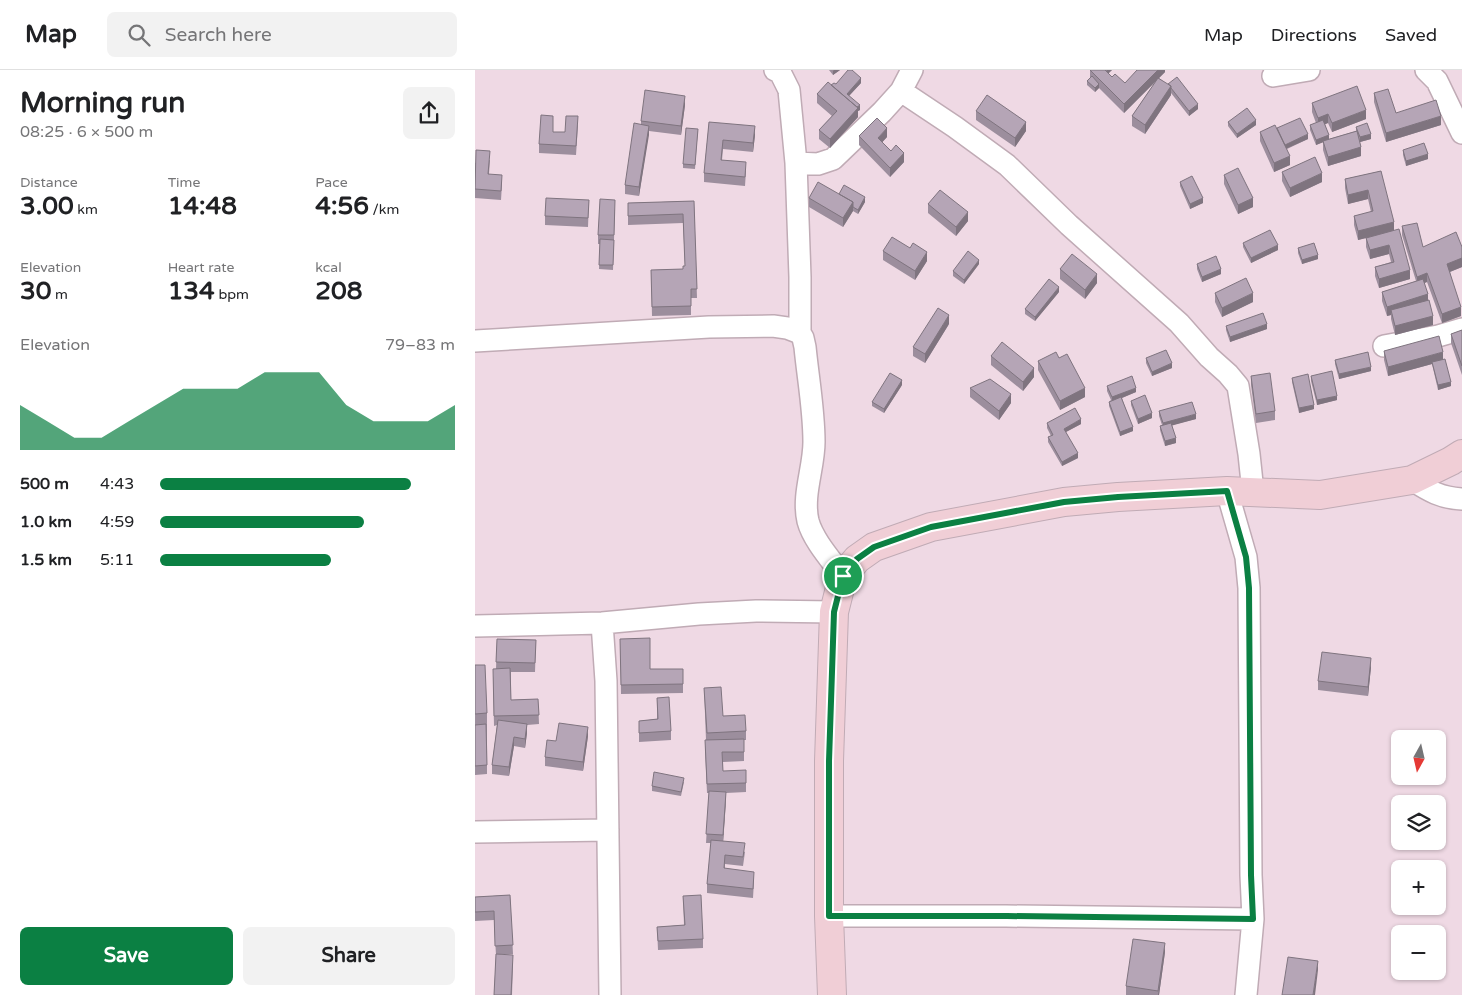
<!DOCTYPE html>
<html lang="en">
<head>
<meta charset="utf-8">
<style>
  :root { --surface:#fff; --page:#f2f2f2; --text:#202124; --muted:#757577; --line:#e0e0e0; --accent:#0b8043 }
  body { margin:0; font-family:"Varela Round",sans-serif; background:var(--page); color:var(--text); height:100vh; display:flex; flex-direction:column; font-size:19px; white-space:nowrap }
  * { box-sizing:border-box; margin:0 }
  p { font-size:16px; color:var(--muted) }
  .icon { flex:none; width:28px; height:28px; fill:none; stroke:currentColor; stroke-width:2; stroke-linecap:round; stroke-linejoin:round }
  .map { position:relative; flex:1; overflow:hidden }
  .panel { display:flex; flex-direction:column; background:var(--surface); width:475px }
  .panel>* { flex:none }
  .needle { width:32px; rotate:188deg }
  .fabs { position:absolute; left:916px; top:660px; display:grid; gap:10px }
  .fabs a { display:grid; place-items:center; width:55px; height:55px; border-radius:8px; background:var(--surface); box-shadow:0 1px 4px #0004; font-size:25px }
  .pin { position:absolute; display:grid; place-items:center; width:42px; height:42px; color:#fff; margin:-21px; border:2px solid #fff; border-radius:50%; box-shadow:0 1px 5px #0007 }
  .round { display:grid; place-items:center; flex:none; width:52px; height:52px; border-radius:8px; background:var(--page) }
  .overview { display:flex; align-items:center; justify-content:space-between; height:85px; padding:0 20px }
  h1 { font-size:28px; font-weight:700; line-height:38px }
  .metrics { display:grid; grid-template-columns:repeat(3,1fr); gap:8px; height:85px; padding:5px 20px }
  .metrics div { display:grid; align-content:center }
  .metrics b { font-size:25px; font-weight:700 }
  .metrics small { font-size:14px; font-weight:400 }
  .metrics p { font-size:14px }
  .chart { height:140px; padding:10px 20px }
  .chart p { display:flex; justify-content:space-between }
  .chart svg { width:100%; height:90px; margin-top:5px; fill:var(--accent); opacity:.7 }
  .action { display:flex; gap:10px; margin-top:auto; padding:10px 20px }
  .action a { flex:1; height:58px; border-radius:8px; background:var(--accent); color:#fff; font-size:20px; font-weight:700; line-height:58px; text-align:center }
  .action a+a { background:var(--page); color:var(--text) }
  ul { padding:0 20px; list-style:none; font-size:16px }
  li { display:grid; grid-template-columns:80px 60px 1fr; align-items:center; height:38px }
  li i { height:12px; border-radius:6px; background:var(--accent) }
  header { display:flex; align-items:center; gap:30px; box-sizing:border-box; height:70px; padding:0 25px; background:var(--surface); border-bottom:1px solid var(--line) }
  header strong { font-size:24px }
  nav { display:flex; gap:28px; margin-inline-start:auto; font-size:18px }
  .search { width:350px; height:45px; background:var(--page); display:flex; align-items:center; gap:12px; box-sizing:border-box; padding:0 18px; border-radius:8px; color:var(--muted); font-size:19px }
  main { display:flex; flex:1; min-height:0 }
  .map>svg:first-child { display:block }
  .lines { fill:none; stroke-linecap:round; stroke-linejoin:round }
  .street-casing { stroke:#c0abb5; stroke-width:24 }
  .secondary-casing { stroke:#c0abb5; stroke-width:30 }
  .street { stroke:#fff; stroke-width:21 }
  .secondary { stroke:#f0ced6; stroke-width:28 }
  .wall { fill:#9c8e9d }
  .shaded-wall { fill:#7f747f }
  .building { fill:#b5a5b6; stroke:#7f747f }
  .route-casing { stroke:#fff; stroke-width:10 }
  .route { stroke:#0b8043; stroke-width:6 }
</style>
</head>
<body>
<header>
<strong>Map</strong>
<div class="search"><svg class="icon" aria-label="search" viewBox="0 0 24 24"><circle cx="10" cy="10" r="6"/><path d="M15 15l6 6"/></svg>Search here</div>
<nav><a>Map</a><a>Directions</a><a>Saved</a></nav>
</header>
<main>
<section class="panel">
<div class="overview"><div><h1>Morning run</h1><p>08:25 · 6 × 500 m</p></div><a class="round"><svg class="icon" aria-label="share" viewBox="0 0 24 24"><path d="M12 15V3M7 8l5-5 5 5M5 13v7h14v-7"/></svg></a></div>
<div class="metrics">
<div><p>Distance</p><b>3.00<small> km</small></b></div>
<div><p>Time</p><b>14:48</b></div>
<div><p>Pace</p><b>4:56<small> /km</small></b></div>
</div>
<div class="metrics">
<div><p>Elevation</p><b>30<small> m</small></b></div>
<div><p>Heart rate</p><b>134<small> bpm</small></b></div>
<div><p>kcal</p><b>208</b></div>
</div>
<div class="chart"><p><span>Elevation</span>79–83 m</p>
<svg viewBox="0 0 160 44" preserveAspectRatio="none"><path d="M0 44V22L10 30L20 38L30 38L40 30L50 22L60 14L70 14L80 14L90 6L100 6L110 6L120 22L130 30L140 30L150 30L160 22V44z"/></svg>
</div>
<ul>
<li><b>500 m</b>4:43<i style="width:85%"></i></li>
<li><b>1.0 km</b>4:59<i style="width:69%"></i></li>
<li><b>1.5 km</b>5:11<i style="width:58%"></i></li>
</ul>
<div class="action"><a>Save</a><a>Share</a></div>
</section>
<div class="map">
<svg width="987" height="925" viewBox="0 0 987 925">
  <rect width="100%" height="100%" fill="#efd9e4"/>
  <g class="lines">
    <defs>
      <path id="street" d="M300,0l5,2 9,18 7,73 4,114v56
        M951,0l11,11 25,52
        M798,6l36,-6
        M426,21l54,36 52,38 62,60 110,98 30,34 19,17 10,12 11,68 4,38
        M321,93l22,1 15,-5 49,-47 19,-21 11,-21
        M0,271l234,-14 64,-1 14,2 13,5 3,5 2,9c3,31 9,63 9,95 0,26 -12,53 -6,79 5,19 24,40 35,55
        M909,276l54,-10 24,-7
        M937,410c17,11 29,18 50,19
        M752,421l19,66 3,31 2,287 2,44 -7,76
        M127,553l4,58 4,314
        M0,556l127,-3 97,-9 57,-3 78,1
        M0,762l133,-2
        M354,846h177l247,3"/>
      <path id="secondary" d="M357,925l-3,-79v-155l5,-149 9,-36 14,-17 17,-12 57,-20 133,-25 54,-5 109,-6 93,4 92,-15 39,-19 11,-7"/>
    </defs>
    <use href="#street" class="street-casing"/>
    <use href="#secondary" class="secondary-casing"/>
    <use href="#street" class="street"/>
    <use href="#secondary" class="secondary"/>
  </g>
  <path class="wall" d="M354,0h11l-7,5z
    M615,0h22l-4,3 4,4 13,6 40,-13v2l-6,6 39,31 -9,7 -18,-23v2l-26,39 -13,-8v-10l24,-35 -32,32 -25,-25 -4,4 -8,-7v-4l3,-3z
    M386,13l-12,13 11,14 -2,1v6l-28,31 -11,-9v-9l13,-14 -15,-13v-9l14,-9z
    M899,23l22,20 45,12 -55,17 -12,-40z
    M837,33l54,16 -34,13 -4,-9 -3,1 4,15 27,-8v-4l15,12 -11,3 1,14 -33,10 -5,-16v-8l-7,3 -6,-15v-5l6,-2 -4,-11z
    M210,35l-4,30 -32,-4 -10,65 -14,-2v-9l16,-60v-4z
    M501,41l50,20 -11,16 -39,-27z
    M234,52l46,13 -2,17 -30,-3 -1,11 24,11 -1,15 -41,-4v-9z
    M753,52l28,3 -19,13 -9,-12z
    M103,55l-2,30 -37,-2v-9l14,-12h12z
    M802,58l31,11 -21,10 3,16 -16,7 -14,-31v-9z
    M223,59l-3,40 -12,-1v-4z
    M384,66l28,1 -5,5 9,9 13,11 -14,15 -31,-32z
    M928,80l25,9 -22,7 -3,-11z
    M15,90l-1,14 13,10 -1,16 -26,-2v-35z
    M906,101l13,60 16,48 -31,9 -4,-12v-9l16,-5 -2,-8 -19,5 -4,-12v-9l23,-6 -31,8 -4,-15v-9l17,-4 -3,-13 -20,5 -3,-16v-9z
    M807,102l40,10 -32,15 -8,-16z
    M749,105l29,32 -15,7 -14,-30z
    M705,112l23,21 -13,6 -10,-23z
    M364,124l26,8 -7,12 -5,-3 -10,16 -34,-20v-9z
    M114,130l-1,27 -43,-2v-9z
    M219,131l3,97h-6v17l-39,1 -1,-46 32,-1 2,-3 -2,-43 -55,2v-22z
    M453,134l40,17 -12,15 -28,-23z
    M140,139l-2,61 -14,-1 1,-25h-2v-9z
    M927,156l21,21h39v20l-12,5 11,44 -19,7 -15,-41 -3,1 9,42 -38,10 -4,-16v-4l-4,1 -5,-15v-9l34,-11 -14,-46z
    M768,173l35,7 -27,13 -8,-16z
    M435,178l17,13 -12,19 -32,-20v-9z
    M823,178l20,11 -16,5 -4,-11z
    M504,194l-15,20 -11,-8v-5z
    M722,194l24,10 -19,8 -5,-13z
    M585,199l37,14 -12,16 -25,-20z
    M584,222l-24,29 -10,-7v-5z
    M740,223l38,9 -31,15 -7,-15z
    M474,254l-24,39 -12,-7v-9z
    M751,256l41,3 -37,13 -4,-12z
    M987,260v45l-11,-32v-9z
    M909,281l59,8 8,27 -13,4 -6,-26 -44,12 -4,-16z
    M516,286l43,21 -11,14 -32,-26z
    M584,288l26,39 -25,13 -22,-40v-9z
    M671,288l26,10 -20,8 -6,-13z
    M860,290l36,11 -32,8 -4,-15z
    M776,306l24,35v9l-19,3 -5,-38z
    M836,306l26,24 -20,5 -6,-24z
    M817,308l22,31 -15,4 -7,-31z
    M427,315l-18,28 -12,-7v-4z
    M632,316l29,6 -14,6 11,33 -13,5 -11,-30v-4l2,-2 -4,-9z
    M495,318l41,15 -12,17 -29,-23z
    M656,331l21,17 -14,6 -7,-19z
    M684,341l37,8 -24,6 4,18 -11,3 -5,-16v-4l2,-1 -3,-9z
    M572,353l34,1 -15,8 12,26 -16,8 -14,-24v-5l3,-1 -4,-8z
    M22,569l39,1 -1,32h-24v28l27,-1 1,25 -12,1v8l-2,15 -11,-2 -5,30 -17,-2v-9l5,-40 -3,1 -1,-48 3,-9z
    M145,569l30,30h33v24l-62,1z
    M0,595l12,48v61l-12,1z
    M896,597l-3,29 -50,-6v-9z
    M229,618l19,28 23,15v9h-2v21l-21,1v9l23,12v9l-20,1 -3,48 22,11 -2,14 -18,-2v5l29,12 -1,17 -46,-5v-9l4,-41h-5l3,-50h-2l-2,-44 1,-9z
    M182,628l14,33v9l-32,2v-21l18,-2z
    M113,666l-5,35 -38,-5v-9l11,-16z
    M209,712l-3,14 -29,-5v-5z
    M35,825l3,59h-13l13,10 -1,31h-18l2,-40 -2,-35 -19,1v-24z
    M208,826l20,43v9l-45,2 -1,-23 27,-2z
    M690,882l-6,43h-33v-9z"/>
  <path class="shaded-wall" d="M359,0h6l-7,5v-4z
    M632,0h5l-8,8v-5z
    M683,0h7v2l-41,41v-9z
    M386,8v5l-14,15v-4z
    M624,14v4l-4,4v-4z
    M696,16v9l-26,39v-9z
    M210,26v9l-4,30v-9z
    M723,34v5l-9,7v-5z
    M385,35v5l-2,1v6l-28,31v-9l24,-30z
    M891,40v9l-34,13v-9z
    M853,44v9l-10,4v-9z
    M966,46v9l-55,17v-9z
    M781,50v5l-19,13v-4z
    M551,52v9l-11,16v-9z
    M174,56v9l-10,61v-9z
    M280,56v9l-2,17v-9z
    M412,58v9l-9,10v-9z
    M833,64v5l-25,11v-4z
    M896,64v5l-11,3v-5z
    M854,65v5l-13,5v-5z
    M886,77v9l-33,10v-9z
    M429,83v9l-14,15v-9z
    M953,84v5l-22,7v-5z
    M815,86v9l-16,7v-9z
    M847,103v9l-32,15v-9z
    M893,120v9l-20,5v-9z
    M390,127v5l-7,12v-4z
    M728,128v5l-13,6v-5z
    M778,128v9l-15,7v-9z
    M378,132v9l-10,16v-9z
    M493,142v9l-12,15v-9z
    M919,152v9l-36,9v-9z
    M803,175v5l-27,13v-5z
    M914,175v9l-19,5v-9z
    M452,182v9l-12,19v-9z
    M843,185v4l-16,5v-4z
    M987,188v9l-15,6v-9z
    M504,190v4l-15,20v-4z
    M746,199v5l-19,8v-5z
    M935,200v9l-31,9v-9z
    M952,203v9l-10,4v-9z
    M622,204v9l-12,16v-9z
    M584,217v5l-24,29v-4z
    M778,223v9l-31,15v-9z
    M953,224v9l-37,7v5l-4,1v-9z
    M986,237v9l-19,7v-9z
    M474,245v9l-24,39v-9z
    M958,246v9l-38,10v-9z
    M792,254v5l-37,13v-5z
    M968,282v9l-11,1v2l-44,12v-9z
    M697,293v5l-20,8v-4z
    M896,297v4l-32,8v-5z
    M559,298v9l-11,14v-9z
    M427,310v5l-18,28v-4z
    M976,312v4l-13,4v-5z
    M610,318v9l-25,13v-9z
    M661,318v4l-24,10v-5z
    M536,324v9l-12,17v-9z
    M862,326v4l-20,5v-5z
    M839,335v4l-15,4v-5z
    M677,343v5l-14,6v-5z
    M721,344v5l-33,9v-5z
    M606,349v5l-17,9v-4z
    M658,357v4l-13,5v-4z
    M701,368v5l-11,3v-5z
    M603,383v5l-16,8v-4z
    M896,588v9l-3,29v-9z
    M52,654v9l-2,15v-9z
    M113,657v9l-5,35v-9z
    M39,667v9l-5,30v-9z
    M251,722v9l-3,43v-9z
    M690,873v9l-6,43h-1z
    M843,891v9l-3,25h-2z"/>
  <path class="building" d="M373,0h4l9,8 -14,16 13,11 -3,2 -26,-22 3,-2 2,1z
    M615,0h15l7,7 3,-3 10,9 12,-13h21l-34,34z
    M617,6l7,8 -4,4 -8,-7z
    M702,7l21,27 -9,7 -18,-23v-2l-3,-2z
    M683,8l13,8 -26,39 -13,-9z
    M353,12l30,26 -28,31 -11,-9 18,-19 -20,-17z
    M882,16l9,24 -34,13 -4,-9 -10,4 -6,-15z
    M913,19l8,24 40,-13 5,16 -55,17 -12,-40z
    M170,20l40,6 -4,30 -40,-5z
    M512,25l39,27 -11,16 -39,-27z
    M772,38l9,12 -19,14 -9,-12z
    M66,45l12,1v16h12l1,-16h12l-2,30 -37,-2z
    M402,48l10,10 -9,10 13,13 5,-6 8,8 -14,15 -31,-32z
    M825,48l8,16 -23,11 -8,-17z
    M848,50l6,15 -13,5 -6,-15z
    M234,52l46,4 -2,17 -30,-3 -2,20 25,2 -1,15 -41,-4z
    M159,53l15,3 -10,61 -14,-2z
    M892,53l4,11 -11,3 -4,-10z
    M800,55l15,31 -16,7 -14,-31z
    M211,58l12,1 -3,36 -12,-1z
    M882,61l4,16 -33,10 -5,-16z
    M949,73l4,11 -22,7 -3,-11z
    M1,80l14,1 -2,23 14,1 -1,16 -26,-2z
    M840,87l7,16 -32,15 -8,-16z
    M763,98l15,30 -15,7 -14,-30z
    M906,101l13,51 -36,9 -4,-15 19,-5 -5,-21 -20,5 -3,-16z
    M717,106l11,22 -13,6 -10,-22z
    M343,112l35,20 -10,16 -34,-20z
    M369,115l21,12 -7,13 -5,-3v-5l-14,-8z
    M465,120l28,22 -12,15 -28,-23z
    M71,128l43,2 -1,18 -43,-2z
    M125,129l15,1 -1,35h-16z
    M219,131l3,88h-6v17l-39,1 -1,-37 32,-1v-3h2l-2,-52 -55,2v-13z
    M942,153l6,24 33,-15 6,15v11l-15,6 14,43 -19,7 -15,-41 -10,4 -15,-51z
    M924,159l11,41 -31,9 -4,-12 19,-5 -5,-17 -19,5 -4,-12z
    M795,160l8,15 -27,13 -8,-15z
    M417,167l18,11 3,-5 14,9 -12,19 -32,-20z
    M125,169l14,1 -1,25h-14z
    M839,173l4,12 -16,5 -4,-12z
    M493,181l11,9 -15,20 -11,-9z
    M597,184l25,20 -12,16 -25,-21z
    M741,186l5,13 -19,8 -5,-13z
    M771,208l7,15 -31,15 -7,-15z
    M574,209l10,8 -24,30 -10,-8z
    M948,209l5,15 -41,13 -5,-15z
    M954,230l4,16 -38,10 -4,-16z
    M463,238l11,7 -24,39 -12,-7z
    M788,243l4,11 -37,13 -4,-11z
    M987,260v36l-11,-32z
    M964,266l4,16 -55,15 -4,-16z
    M527,272l32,26 -11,14 -32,-26z
    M691,280l6,13 -20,9 -6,-14z
    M581,282l3,6 8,-4 18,34 -25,13 -22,-40z
    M893,282l3,15 -32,7 -4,-14z
    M970,289l6,23 -13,3 -6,-23z
    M857,301l5,25 -20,4 -6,-24z
    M415,303l12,7 -18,29 -12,-7z
    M795,303l5,38 -19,3 -5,-38z
    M833,304l6,31 -15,3 -7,-30z
    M657,306l4,12 -24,9 -5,-11z
    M515,309l21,15 -12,17 -29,-23z
    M670,325l7,18 -14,6 -7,-18z
    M646,327l12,30 -13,5 -11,-30z
    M717,332l4,12 -33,9 -4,-12z
    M600,338l6,11 -17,10 14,24 -16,9 -14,-25 5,-2 -6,-12z
    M696,353l5,15 -11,3 -5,-15z
    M175,568v31h33v15l-62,1 -1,-46z
    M22,569l39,1 -1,23 -39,-1z
    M847,582l49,6 -3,29 -50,-6z
    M0,595h10l2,48 -12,1z
    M35,598l1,32 27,-1 1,16 -45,1 -1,-47z
    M246,617l2,29 22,-1 1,16 -39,2 -3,-45z
    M194,627l2,34 -32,2v-12l19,-2 -1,-21z
    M23,650l29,4 -2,15 -11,-2 -5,30 -17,-2z
    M84,653l29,4 -5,35 -38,-5 2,-17 9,1z
    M11,654l1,41 -12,1v-41z
    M269,669v13h-22l1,19 23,-1v13l-39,1 -2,-44z
    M179,702l30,6 -3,14 -29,-6z
    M234,721l17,1 -3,43 -17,-1z
    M236,770l34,3 -2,14 -18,-2 -1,13 30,4 -1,17 -46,-5z
    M35,825l3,50 -18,1 -1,-35 -19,1v-15z
    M226,825l2,44 -45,2 -1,-14 28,-2 -2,-29z
    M658,869l32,4 -7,48 -32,-5z
    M21,884l17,1 -2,40h-17z
    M813,887l30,4 -5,34h-31z"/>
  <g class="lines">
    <defs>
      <path id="route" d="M752,421l19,66 3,31 2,287 2,44 -246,-3h-178v-155l5,-149 9,-36 14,-17 17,-12 57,-20 133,-25 54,-5z"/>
    </defs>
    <use href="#route" class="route-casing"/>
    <use href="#route" class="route"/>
  </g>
</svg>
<div class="fabs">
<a><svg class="needle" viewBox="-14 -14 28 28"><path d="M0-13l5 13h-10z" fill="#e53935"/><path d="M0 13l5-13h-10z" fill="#757577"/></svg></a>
<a><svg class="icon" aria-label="layers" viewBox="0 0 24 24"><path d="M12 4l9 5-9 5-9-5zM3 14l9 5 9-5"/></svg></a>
<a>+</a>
<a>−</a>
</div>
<div class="pin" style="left:368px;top:506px;background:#1e9e55"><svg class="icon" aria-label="arrive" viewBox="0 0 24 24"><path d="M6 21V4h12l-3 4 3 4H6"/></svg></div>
</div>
</main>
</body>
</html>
